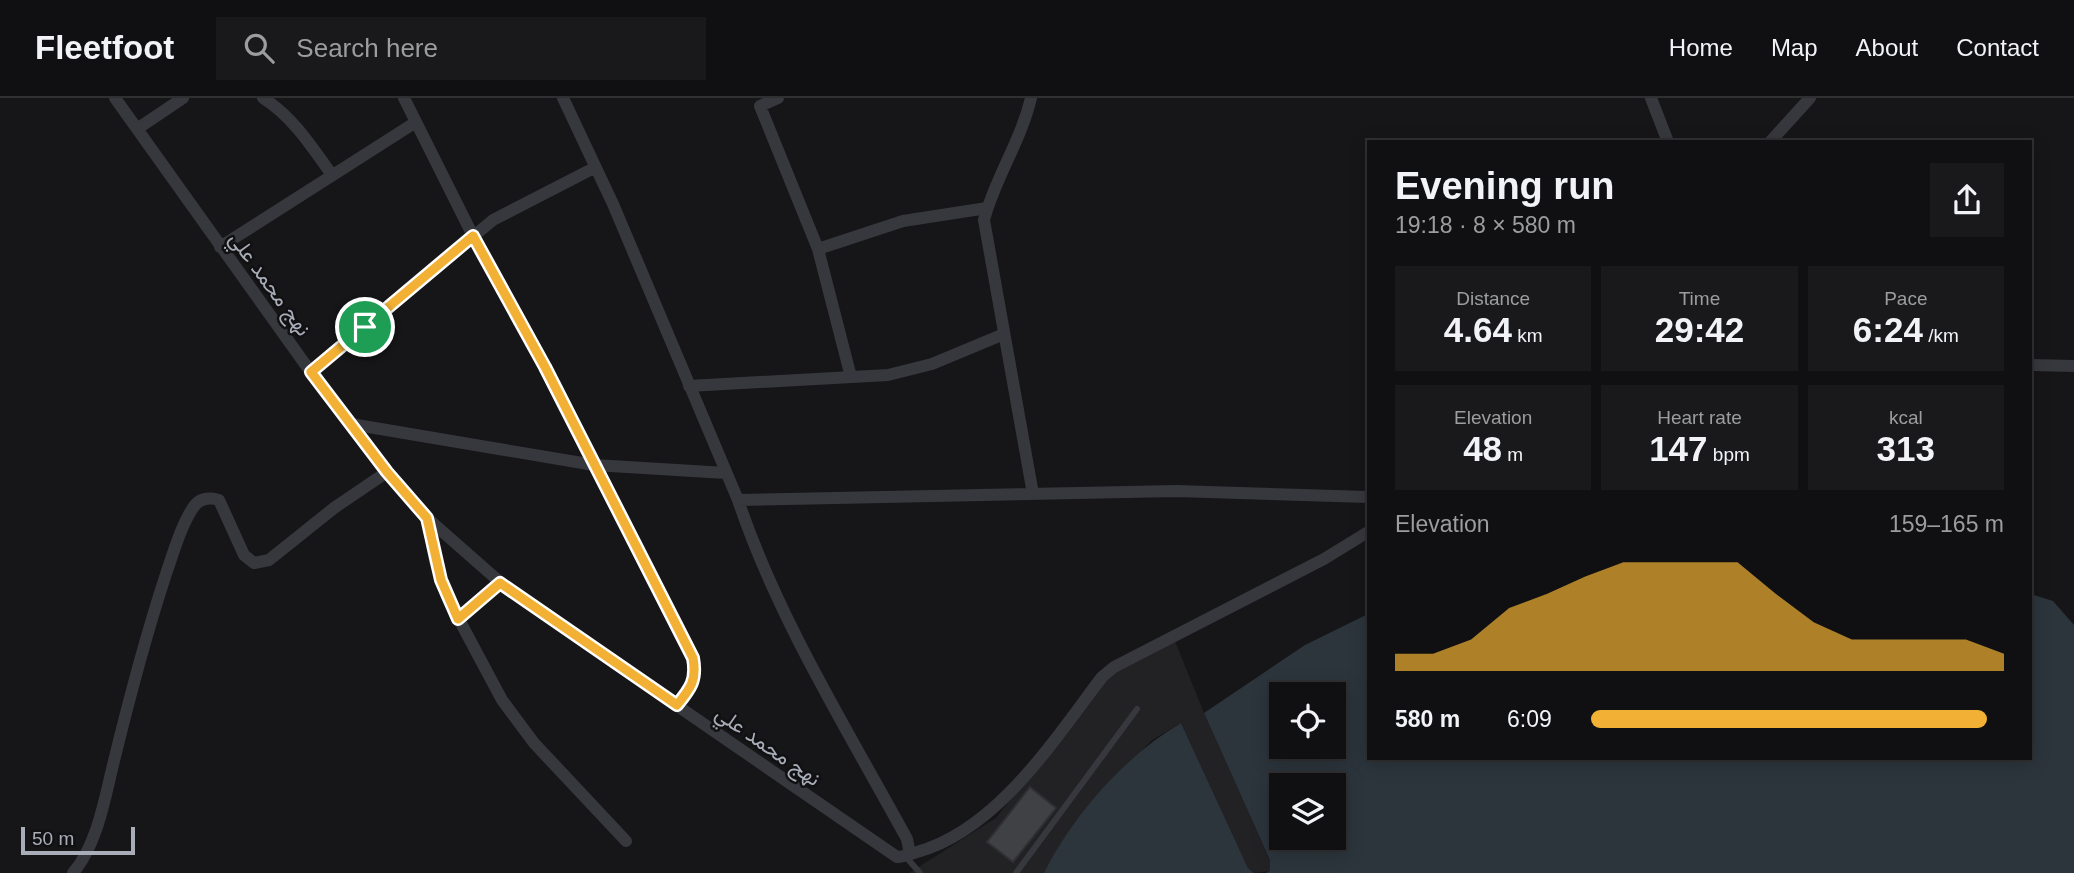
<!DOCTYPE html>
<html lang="en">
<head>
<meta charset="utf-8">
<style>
  :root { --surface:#101012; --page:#19191b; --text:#f1f3f6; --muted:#9c9d9f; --line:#303032; --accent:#f2b134 }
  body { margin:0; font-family:Arial,Vazirmatn,sans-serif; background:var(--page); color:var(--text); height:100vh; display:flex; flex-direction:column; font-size:26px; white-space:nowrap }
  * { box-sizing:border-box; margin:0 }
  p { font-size:23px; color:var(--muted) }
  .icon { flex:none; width:38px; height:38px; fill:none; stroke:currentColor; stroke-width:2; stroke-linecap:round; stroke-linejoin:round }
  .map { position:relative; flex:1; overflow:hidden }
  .sheet { position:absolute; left:1367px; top:42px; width:665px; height:620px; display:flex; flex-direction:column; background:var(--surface); border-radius:0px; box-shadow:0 4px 18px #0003,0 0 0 2px var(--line) }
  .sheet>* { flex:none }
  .controls { position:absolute; left:1269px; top:584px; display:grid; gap:14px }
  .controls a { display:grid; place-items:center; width:77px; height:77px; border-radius:0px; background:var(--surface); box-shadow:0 4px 18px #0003,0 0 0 2px var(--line); font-size:35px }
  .scale { position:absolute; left:21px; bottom:18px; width:114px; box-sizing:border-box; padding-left:7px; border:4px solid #a8adb8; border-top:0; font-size:19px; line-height:24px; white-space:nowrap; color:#a8adb8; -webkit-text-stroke:5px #111113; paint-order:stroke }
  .pin { position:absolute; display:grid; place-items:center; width:60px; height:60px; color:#fff; margin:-30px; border:4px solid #fff; border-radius:50%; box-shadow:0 2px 7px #0007 }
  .round { display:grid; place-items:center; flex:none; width:74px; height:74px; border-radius:0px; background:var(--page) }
  .head { display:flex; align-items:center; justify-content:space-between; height:119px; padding:0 28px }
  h1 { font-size:38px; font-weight:700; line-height:52px }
  .figures { display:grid; grid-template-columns:repeat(3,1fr); gap:10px; height:119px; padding:7px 28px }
  .figures div { display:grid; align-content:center; border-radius:0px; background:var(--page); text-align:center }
  .figures b { font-size:35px; font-weight:700 }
  .figures small { font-size:19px; font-weight:400 }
  .figures p { font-size:19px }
  .chart { height:196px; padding:14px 28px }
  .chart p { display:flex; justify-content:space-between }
  .chart svg { width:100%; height:126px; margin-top:7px; fill:var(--accent); opacity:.7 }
  ul { padding:0 28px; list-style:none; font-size:23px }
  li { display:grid; grid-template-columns:112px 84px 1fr; align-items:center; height:52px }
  li i { height:18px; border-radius:9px; background:var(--accent) }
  header { display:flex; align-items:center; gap:42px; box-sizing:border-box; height:98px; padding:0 35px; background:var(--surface); border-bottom:2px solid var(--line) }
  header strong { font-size:33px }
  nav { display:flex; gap:38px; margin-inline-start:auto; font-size:24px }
  .search { width:490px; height:63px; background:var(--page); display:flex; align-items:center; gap:18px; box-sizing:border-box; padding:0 24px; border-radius:0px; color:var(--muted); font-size:26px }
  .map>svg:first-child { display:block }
  .built { fill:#222225 }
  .water { fill:#2c353c; fill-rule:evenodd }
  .building { fill:#404145; stroke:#303034; stroke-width:2 }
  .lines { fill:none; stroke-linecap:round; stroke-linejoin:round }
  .service { stroke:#37383d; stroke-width:6 }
  .minor { stroke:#37383d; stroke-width:12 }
  .route-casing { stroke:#fff; stroke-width:14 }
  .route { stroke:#f2b134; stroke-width:9 }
  .labels { text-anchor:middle; stroke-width:5; stroke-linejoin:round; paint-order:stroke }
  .street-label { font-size:21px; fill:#a8adb8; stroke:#111113 }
</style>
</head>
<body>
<header>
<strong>Fleetfoot</strong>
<div class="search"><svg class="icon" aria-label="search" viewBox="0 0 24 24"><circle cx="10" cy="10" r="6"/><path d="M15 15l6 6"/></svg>Search here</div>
<nav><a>Home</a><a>Map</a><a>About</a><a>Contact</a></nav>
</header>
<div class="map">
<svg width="2074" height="775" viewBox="0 0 2074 775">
  <rect width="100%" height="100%" fill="#161618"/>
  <path class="built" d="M1175,543l29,72 66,147v11l-16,2 -6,-5 -67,-145 -29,17 -67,69 -41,64h-135l87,-55 112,-143z"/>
  <path class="water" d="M2030,496l23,7 21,24v248h-808l4,-2v-11l-66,-147 101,-68 63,-31v144h662zM1281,597h53v52h-53zM1281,688h53v52h-53z
    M1181,625l67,145 6,5h-210c30,-59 80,-116 137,-150z"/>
  <path class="building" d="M1030,689l26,21 -43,54 -26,-20z"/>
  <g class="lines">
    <path class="service" d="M906,759l14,16
      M1016,775l121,-164"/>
    <path class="minor" d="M115,0l190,266 82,108 40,46 82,72 388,267c8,0 13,-3 20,-5 80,-22 137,-112 185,-175l12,-10 210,-108 44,-27
      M263,0c30,19 49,49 69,77
      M404,0l69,138 72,131 148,291c4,22 -2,30 -16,47
      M563,0l50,106 125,296c40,119 109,229 169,339l3,15
      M778,0l-18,8 58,143 33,128
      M1031,0c-10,43 -36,80 -47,122l49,274
      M1651,0l17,44
      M137,31l46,-31
      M1770,44l40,-44
      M220,149l196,-125
      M818,151l85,-28 84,-13
      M2030,267l44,1
      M311,274l182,-152 101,-52
      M689,288l199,-11 44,-11 72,-30
      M351,326l243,41 132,8
      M738,402l438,-9 192,6
      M427,420l8,43 12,36 55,103 32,43 92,98
      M458,521l42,-36
      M73,775c23,-27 31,-70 39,-104 16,-66 33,-131 54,-195 7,-20 16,-52 29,-69 6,-7 16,-8 24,-5l25,55 10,8 15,-3 65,-52 53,-36"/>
  </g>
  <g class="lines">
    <defs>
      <path id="route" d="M473,138l72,131 148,291c4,22 -2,30 -16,47l-177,-122 -42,36 -17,-39 -14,-62 -40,-46 -76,-100z"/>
    </defs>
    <use href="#route" class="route-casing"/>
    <use href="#route" class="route"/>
  </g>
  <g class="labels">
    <g class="street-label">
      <text transform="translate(270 186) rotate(54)" y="7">نهج محمد علي</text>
      <text transform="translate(768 648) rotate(35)" y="7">نهج محمد علي</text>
    </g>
  </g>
</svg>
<div class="controls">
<a><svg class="icon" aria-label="locate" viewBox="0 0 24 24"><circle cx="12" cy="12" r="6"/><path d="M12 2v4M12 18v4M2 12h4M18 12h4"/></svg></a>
<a><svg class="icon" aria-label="layers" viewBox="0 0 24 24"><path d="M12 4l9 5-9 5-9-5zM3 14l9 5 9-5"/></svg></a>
</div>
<div class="scale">50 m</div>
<div class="pin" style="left:365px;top:229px;background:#1e9e55"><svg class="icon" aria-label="arrive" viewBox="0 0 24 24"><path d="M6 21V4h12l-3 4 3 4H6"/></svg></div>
<section class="sheet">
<div class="head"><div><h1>Evening run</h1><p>19:18 · 8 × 580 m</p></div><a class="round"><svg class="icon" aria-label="share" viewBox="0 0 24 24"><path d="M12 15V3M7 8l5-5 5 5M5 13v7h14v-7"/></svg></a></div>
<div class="figures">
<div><p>Distance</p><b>4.64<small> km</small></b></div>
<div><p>Time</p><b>29:42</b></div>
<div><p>Pace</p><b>6:24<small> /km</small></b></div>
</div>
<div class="figures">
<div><p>Elevation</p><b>48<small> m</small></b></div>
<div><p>Heart rate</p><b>147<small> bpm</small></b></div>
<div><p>kcal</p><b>313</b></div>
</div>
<div class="chart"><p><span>Elevation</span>159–165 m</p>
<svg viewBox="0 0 160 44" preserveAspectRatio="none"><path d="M0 44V38L10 38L20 33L30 22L40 17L50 11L60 6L70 6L80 6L90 6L100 17L110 27L120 33L130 33L140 33L150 33L160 38V44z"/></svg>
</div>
<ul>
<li><b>580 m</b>6:09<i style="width:96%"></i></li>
</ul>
</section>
</div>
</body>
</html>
